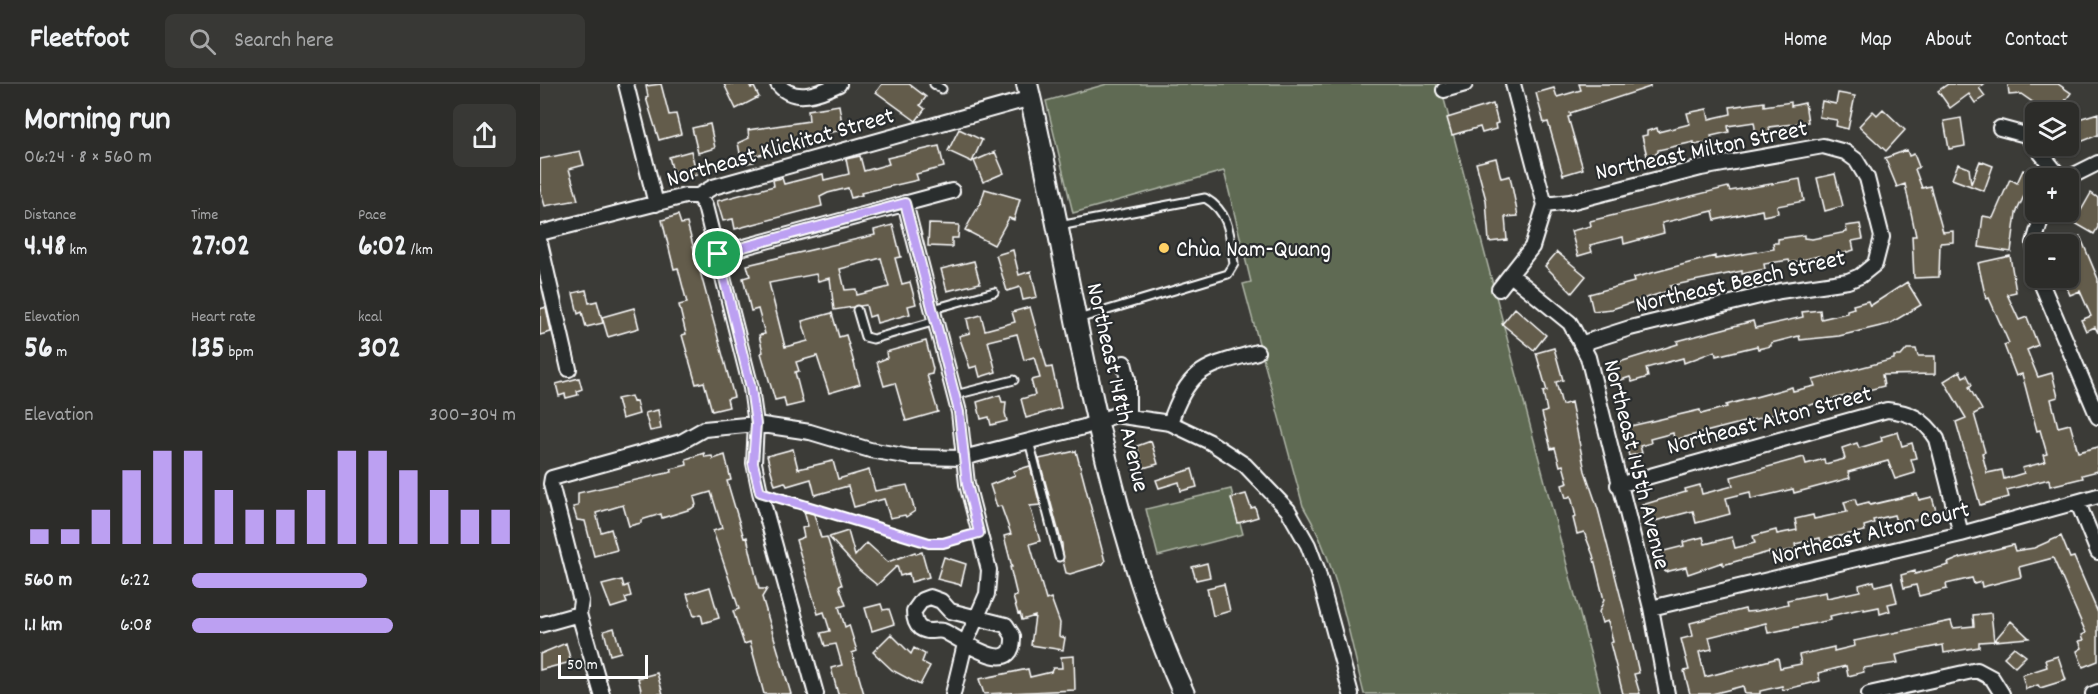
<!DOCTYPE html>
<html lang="en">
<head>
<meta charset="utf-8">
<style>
  :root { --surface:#2c2c29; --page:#383835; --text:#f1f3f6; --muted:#a6a7a8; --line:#484846; --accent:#bca0f2 }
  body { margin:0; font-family:Dekko,sans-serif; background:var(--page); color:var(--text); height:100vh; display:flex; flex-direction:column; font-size:22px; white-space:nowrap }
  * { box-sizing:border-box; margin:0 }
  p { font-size:20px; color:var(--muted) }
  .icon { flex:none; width:33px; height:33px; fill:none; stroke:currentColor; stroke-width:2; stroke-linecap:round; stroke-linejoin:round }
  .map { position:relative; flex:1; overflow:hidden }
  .details { display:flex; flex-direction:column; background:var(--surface); width:540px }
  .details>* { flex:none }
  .buttons { position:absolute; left:1485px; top:18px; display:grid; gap:12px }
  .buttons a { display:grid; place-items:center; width:54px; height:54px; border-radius:9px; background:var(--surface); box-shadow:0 2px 4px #0004,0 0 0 2px var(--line); font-size:30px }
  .scale { position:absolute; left:18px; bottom:15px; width:90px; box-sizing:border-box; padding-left:6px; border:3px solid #fff; border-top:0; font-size:16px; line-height:21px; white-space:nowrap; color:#fff; -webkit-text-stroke:4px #2a2d2e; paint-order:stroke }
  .pin { position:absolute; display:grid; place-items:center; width:51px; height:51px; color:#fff; margin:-26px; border:3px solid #fff; border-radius:50%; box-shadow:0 2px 6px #0007 }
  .round { display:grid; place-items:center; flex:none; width:63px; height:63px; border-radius:9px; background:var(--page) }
  .head { display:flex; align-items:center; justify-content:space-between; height:102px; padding:0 24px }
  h1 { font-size:33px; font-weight:700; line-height:45px }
  .figures { display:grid; grid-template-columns:repeat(3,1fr); gap:9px; height:102px; padding:6px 24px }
  .figures div { display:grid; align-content:center }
  .figures b { font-size:30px; font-weight:700 }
  .figures small { font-size:16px; font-weight:400 }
  .figures p { font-size:16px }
  .chart { height:168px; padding:12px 24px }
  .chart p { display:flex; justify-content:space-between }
  .chart svg { width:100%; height:108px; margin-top:6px; stroke:var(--accent); stroke-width:6 }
  ul { padding:0 24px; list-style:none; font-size:20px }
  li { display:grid; grid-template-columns:96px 72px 1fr; align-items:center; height:45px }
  li i { height:15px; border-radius:8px; background:var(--accent) }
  header { display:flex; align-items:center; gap:36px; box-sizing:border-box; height:84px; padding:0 30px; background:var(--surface); border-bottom:2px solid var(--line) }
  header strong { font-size:28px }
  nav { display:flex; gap:33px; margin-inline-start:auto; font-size:21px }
  .search { width:420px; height:54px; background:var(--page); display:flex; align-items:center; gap:15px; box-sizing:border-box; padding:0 21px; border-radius:9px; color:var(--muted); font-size:22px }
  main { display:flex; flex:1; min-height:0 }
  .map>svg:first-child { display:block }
  .green { fill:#5f6b52; stroke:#afb5a8; stroke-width:1.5 }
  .building { fill:#645c4c; stroke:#fff; stroke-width:1.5; fill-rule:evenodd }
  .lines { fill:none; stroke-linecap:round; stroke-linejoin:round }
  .service-casing { stroke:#fff; stroke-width:11 }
  .minor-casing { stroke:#fff; stroke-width:18 }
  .secondary-casing { stroke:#fff; stroke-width:24 }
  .service { stroke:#2a2d2e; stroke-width:7 }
  .minor { stroke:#2a2d2e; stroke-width:14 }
  .secondary { stroke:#2a2d2e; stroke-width:20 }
  .route-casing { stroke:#fff; stroke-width:12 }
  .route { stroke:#bca0f2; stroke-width:8 }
  .poi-dot { fill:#ffd166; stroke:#2a2d2e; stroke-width:2 }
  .labels { text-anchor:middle; stroke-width:4.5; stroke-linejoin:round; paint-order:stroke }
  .street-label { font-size:24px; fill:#fff; stroke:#2a2d2e }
  .poi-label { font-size:24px; fill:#fff; stroke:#2a2d2e; text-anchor:start }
</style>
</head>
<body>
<header>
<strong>Fleetfoot</strong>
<div class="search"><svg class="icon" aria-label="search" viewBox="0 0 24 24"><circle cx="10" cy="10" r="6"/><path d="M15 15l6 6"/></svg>Search here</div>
<nav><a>Home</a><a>Map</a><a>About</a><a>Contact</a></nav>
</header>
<main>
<section class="details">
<div class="head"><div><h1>Morning run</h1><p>06:24 · 8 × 560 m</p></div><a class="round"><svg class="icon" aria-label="share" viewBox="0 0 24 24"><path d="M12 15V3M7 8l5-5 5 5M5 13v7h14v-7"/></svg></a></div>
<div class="figures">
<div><p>Distance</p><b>4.48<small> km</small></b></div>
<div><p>Time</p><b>27:02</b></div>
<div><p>Pace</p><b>6:02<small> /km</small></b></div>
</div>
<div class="figures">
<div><p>Elevation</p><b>56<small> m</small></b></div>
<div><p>Heart rate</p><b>135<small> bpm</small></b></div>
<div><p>kcal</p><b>302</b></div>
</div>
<div class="chart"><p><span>Elevation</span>300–304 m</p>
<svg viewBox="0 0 160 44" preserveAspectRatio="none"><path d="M5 44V38M15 44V38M25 44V30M35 44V14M45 44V6M55 44V6M65 44V22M75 44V30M85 44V30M95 44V22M105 44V6M115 44V6M125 44V14M135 44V22M145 44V30M155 44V30"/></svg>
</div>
<ul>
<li><b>560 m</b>6:22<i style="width:54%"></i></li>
<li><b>1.1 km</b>6:08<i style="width:62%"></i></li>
</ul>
</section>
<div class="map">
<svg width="1558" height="610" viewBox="0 0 1558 610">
  <rect width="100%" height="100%" fill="#3b3b37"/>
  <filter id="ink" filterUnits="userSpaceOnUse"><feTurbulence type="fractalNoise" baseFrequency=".0167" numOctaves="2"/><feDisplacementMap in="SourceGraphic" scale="12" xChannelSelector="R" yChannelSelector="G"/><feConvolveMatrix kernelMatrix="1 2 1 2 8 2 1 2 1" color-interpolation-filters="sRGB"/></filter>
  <g filter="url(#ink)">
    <path class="green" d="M567,0h333l161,610h-237c-16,-63 -27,-132 -61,-188l-60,-222 8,-2 -27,-111 -151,42 -27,-112z
      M691,405l12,45 -85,22 -12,-47z"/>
    <path class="building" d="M121,0l8,31 7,-1 5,20 -22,6 -13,-42 2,-1 -2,-11z
      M184,0h25l2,4 3,-1 5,10 -23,12z
      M342,0h27l17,13 -6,8 5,4 -9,12 -40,-29z
      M1039,0h71v3l-80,26 1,3 -3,1 15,52 -20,6 -15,-53 -4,1 -8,-30 18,-5 3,9 24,-7z
      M1408,0h36l-5,4 6,8 -10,7 -6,-9 -19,14 -12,-17z
      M1468,0h50l13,9 -14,19h-10l-26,-18 -12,1z
      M1298,9l17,3 -7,33 -12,-3 1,-6 -18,-3 3,-16 14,3z
      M1224,18v4l27,-4v4l14,-3 3,19 -39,5 1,5 -14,2 -2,-12 -26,4 1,6 -18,4 2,5 -19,4v-3l-36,8v3l-11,3 -5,-20 5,-1v-4l10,-3 1,4 32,-8 -3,-11 20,-4 2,10 22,-5 -1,-7z
      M953,20l5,19 -3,1 1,5 -14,4 -2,-6 -28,8 -5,-17z
      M299,21l4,25 -31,6 2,9 -61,11 1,6 -12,2 -4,-21 11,-5 -1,-8 61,-9 -1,-11z
      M1343,25l22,21 -19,21 -27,-25 14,-15 4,4z
      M1558,29v22l-30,12v-14l4,-1 -3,-10z
      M1421,34l4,28 -16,3 -5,-28z
      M170,40l5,24 -17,5 -6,-25z
      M419,45l23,11 -10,22 -24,-11z
      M399,62l5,21 -28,7 2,6 -57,13 1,2 -11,3 -3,-10 -20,5 -8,4 2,9 -87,23 -2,-10 -10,2 -6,-20 57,-15 -1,-6 9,-2 2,6 39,-10 1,6 25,-6 -3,-15 14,-3 4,15 25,-7 -2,-6z
      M1367,66l2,6 5,-2 5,13 -4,2 7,19 8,-2 13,46 10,-1v11l-13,1 -1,34 -25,1 -2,-42h4l-11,-52 -8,3 -12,-29z
      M40,67l4,14 -15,4 9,31 -33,6 -5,-17v-30z
      M151,67l6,24 -14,3 -2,-8 -8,2 -4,-15z
      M455,68l9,21 -21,9 -9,-21z
      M956,74l5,20 9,-2 8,40 -13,1 2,23 -18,2 -3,-42 -10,-37z
      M1440,77l13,5 -9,25 -32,-12 6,-15 11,4 2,16z
      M1483,86l11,5 -18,38 -5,39 -32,-5 4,-31 10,2 17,-39 7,4z
      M1295,90l8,32 -18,5 -8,-33z
      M1260,95l4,22 -27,5 1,7 -15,3 -1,-6 -47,10 -2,-9 -51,12 2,10 -40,11 -1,-7 -33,8 2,7 -14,4 -7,-25 20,-5 -1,-5 138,-34 2,4z
      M445,105l35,10 -6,21 -5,-2 -15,27 -29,-15 16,-28z
      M1551,109l7,5v29l-4,7 -26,-15 5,-9 6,4z
      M138,131l3,9 6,-1 47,174 -7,2 2,8 -17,4 -8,-29 -8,2 -14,-49 4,-1 -7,-29 8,-2 -9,-35 -4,1 -12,-49z
      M389,140l30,1 -1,13h-6v9l-24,-1z
      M1320,140l3,15 -11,2 2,9 -20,6 1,3 -15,3 -1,-6 -29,7 -1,-3 -25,4 1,5 -23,5v-3l-72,15 1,4 -59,19 -19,2 -4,-17 45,-12 -1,-4 82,-22v3l59,-10 -1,-6h5v-4l26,-4v3l8,1 35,-7 -1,-6z
      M353,141l8,32 -6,1 7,26 8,-2 6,22 -8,2 2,8 -33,9 -2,-8 -6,2 -3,-12 -32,5 -4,-32 -12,3 -2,-7 -47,9 16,64 23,-6 -6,-20 30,-8 7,24 7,-2 14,49 -31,9 -12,-37 -21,6 3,9 -4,1 8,31 -17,4 -2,-9 -9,2 -14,-47 2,-1 -4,-17 6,-1 -7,-25 -7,2 -8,-33 7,-2 -3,-11 128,-30 -1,-5zM341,174l8,29 -32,8 -1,-6 -11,1 -5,-21z
      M1540,152l18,43v54l-3,-6 -9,4 -5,-11 10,-4 -11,-25 -10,4 -7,-17h5v-37z
      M473,166l6,25 12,-4 6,26 -14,3 -3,-13 -13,4 -11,-36z
      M1017,168l29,24 -14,17 -27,-27z
      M1470,172l6,36 -9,2 12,26 8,-3 11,28 -11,5 11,27 14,-4 6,24 -7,2 7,28 12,-3 8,28 20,-5v24l-16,4 1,3 -33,8 -1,-7 -42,11 2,7 -29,8 -24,-83 10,-4 -22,-37 16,-10 3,6 4,-2 5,10 -3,2 13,23 -8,4 11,38 -3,1 5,20 15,-3 2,9 20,-6 -2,-5 23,-6 -2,-7 4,-1 -7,-24 -3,1 -15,-57 -6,2 -12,-31 5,-2 -20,-45 -3,1 -8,-36z
      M434,177l6,22 -33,8 -6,-22z
      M1367,198l14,23 -32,19 -50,12 -39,4 -1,-4 -28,7v3l-13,3 -1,-3 -41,10 -1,-5 -31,12 -1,-5 -37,10 2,9 -16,5 -2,-5 -15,5 -5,-17 68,-21 -1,-3 76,-20 2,7 48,-11 -1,-5 18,-2 1,9 26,-6v-3l7,-2 -1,-3 15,-4 2,5z
      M46,206l3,13 8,-2 6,22 -17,4 -4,-15 -4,2 -5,-21z
      M6,223l5,25 -11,3v-26z
      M490,223l17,61 5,-1 9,41 -35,10 -5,-19 14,-4 -4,-15 9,-2 -6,-21 -10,3 -7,-26 -29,7 8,31 -16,5 -3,-11 -7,2 -11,-32 11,-3 -3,-14 14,-4 4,15 30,-8 -3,-10z
      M94,224l5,20 -31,9 -6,-20z
      M975,224l31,27 -12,15 -32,-26z
      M386,257l7,28 -1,5 -5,1 11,37 -32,9 -11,-38 -11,3 -7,-24 10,-4 -1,-6z
      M1014,264l9,32 -7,2 6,23 9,-3 14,69 13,38 32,124 9,40 -5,1 6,20h-17l-13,-51 3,-1 -5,-21 -6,2 -3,-11 5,-12 -11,-45 -9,-23 -7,2 -4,-16 3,-1 -5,-21 -5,2 -4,-13 6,-2 -5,-18 -3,1 -5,-18 -4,1 -9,-36 5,-2 -4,-19 4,-1 -11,-38z
      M1367,265h9l2,7h17v18l-53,1 2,11 -210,54 -1,-7 -23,6 1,4 -11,3 2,7 -13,3 -7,-28 78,-18 1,4 26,-7 -1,-2 66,-18 1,4 22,-5 -2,-6 81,-21v-3h7z
      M39,294l3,11 -5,2 1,4 -12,3 -1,-4 -6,2 -3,-12z
      M460,311l2,7h4l-1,11 2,8 -16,4 -2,-8 -8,2 -4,-17z
      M91,312l2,6 3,-1 3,13 -17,5 -5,-20z
      M118,326l3,19 -11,2 -5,-18z
      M1358,348l4,14 10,-3 4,15 -5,1 4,14 -20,6 -7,-18 -40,11 2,6 -56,15 -1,-4 -42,10 -1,-7 -24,6 4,16 -34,9 -3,-12 -46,12 -5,-18 44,-13 -1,-3 15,-4 2,9 31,-8 -2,-9 73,-20 2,7 18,-5 1,5 20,-5 -3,-11 15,-5 2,5 23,-7 -1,-4z
      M611,357l7,23 -15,4 -6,-22z
      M253,365l5,20 35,-8 5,18 31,-9 6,21 32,-6 8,26 -9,6 -1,-2 -15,3 -6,-19 -30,8 -6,-21 -33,9 -4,-16 -24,7 -2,-4 -10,3 -8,-29z
      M536,367l29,110 -2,3 -33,10 -4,-1 -3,-12 -1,-17 -23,-85z
      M164,369l1,4 7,-1 1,3 12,-4 6,25 -4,1 17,57 3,-1 12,52h8l-5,8 29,97h-27l-14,-52 -6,2 -11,-33 6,-2 -26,-78 9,-3 -11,-36 -17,5 2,8 -5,4 -29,9 -1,-4 -20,6v3l-12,3 -6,-21 -27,8 5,19 10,-3 6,21 -23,6 -9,-35 -8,-1 -4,-13 5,-1v-13l94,-21 -1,-3 16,-4 -1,-6z
      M490,382l10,39 -10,1 10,35 -10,3 16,56 5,-2 9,25 -1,13 6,2 -2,12 -32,-5 4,-29 -13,4 -2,-7 -2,1 -5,-17 4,-1 -7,-29h2l-8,-31 7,-2 -10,-28 -4,1 -7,-22 25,-10 -2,-4z
      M652,385l5,18 -16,4 -2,-9 -20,6 -3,-8z
      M706,410l5,14 4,-1 3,10 -20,6 -7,-25z
      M1377,410l2,6 13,-3 5,17 -40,11 -3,-10 -21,5 1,3 -10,3 1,5 -35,7 1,2 -10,3 -1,-5 -25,6 1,5 -26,6 -1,-3 -46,13v-3l-35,12 -2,-7 -21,5 -5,-20 24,-6 -1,-4 20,-5 2,7 27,-7 3,11 20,-5 -2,-7 23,-6 1,4 20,-4 -2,-11 18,-4 1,4 33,-7 -3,-10 11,-3 2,6 12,-3 1,3z
      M264,427l10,3 7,24 6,-1 15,48 -3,1 7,19 -7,2 6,20 4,-2 8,26 -5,2 12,41h-26l-7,-26 11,-3 -6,-21 -11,2 -4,-13 9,-2 -6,-19 -6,2 -22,-74 8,-3 -2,-9 6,-2z
      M308,447l7,25 12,-13 21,19 27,-10 1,2 6,-2 7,25 -18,5 -2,-9 -9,3 -3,-10 -20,19 -18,-15 -30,-33z
      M1521,452l9,22 4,-1 24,56v48l-15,6 -6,-16 5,-3 -3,-7 5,-1 -2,-5 4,-2 -33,-75 -34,9 2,10 -39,10 -1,-5 -7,2 -2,-6 -26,6 1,5 -28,7 -3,-11 -12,3 -3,-13 14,-4v3l34,-9 -1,-2 12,-5 53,-13 2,6 19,-3z
      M404,473l22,7 -5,21 -24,-6z
      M667,479l3,14 -14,3 -4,-13z
      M82,496l2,7 4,-2 3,11 -6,2 2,5 -16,5 -9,-23z
      M1334,497l1,5 17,-4 5,20 -9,2 2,7 -10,3 -1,-7 -15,3v-2l-34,8 1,4 -63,13 -2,-10 -57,14 3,12 -13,3 6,25 73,-19 2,10 21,-4 -2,-9 35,-8v4l21,-5 -1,-5 97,-20 2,7 21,-2 -1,-11 18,-2 3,28 -15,1v5l-35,6 -1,-8 -30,6 -17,4 2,8 -35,5 1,4 -16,4 -2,-10 -28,7 2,8 -37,9 -1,-4 -22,5v3h-15l-2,-8 -31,8h-22l-6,-23 5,-1 -8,-31 12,-3 -3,-13 55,-14 1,3 11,-1 31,-7 -1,-4 39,-8 1,6 33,-7 -1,-6z
      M684,500l6,27 -17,5 -6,-28z
      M170,503l9,31 -16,5 -2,-9 -7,2 -7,-22z
      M341,520l2,6 6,-1 5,15 -22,7 -7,-23z
      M1471,537l18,17 -35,3z
      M74,544l7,24 -11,3 -6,-24z
      M351,550l20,20 3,-6 11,6 -3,8 8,4 -10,19 -28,-15 -19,-18z
      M26,559l5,19 -31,8v-16z
      M1474,563l12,9 -11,11 -11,-10z
      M534,572l1,34 -91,4 -5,-15 49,-10 2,8 21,-5 2,-4h9l-1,-11z
      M1518,572l8,24 -26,8 -2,-3 -12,4 -4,-14 25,-8 -2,-7z
      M117,589l6,21h-21l-4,-16z"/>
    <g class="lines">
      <defs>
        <path id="service" d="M394,0l8,5
          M519,142l146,-28c26,15 25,39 29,66l-6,10 -150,45
          M393,225l61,-17
          M317,226l8,27 8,2 63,-18
          M415,311l59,-15
          M489,357l30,116
          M220,408l169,51h14l36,-10"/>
        <path id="minor" d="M86,0l30,120
          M238,0c16,20 42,9 61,0
          M904,6l21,-6
          M1460,44l26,7 35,43
          M1528,94l30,-15
          M158,112l7,10 46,182 5,36 -2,39 6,29 56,202
          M365,119l54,209 8,72 22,86 -2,24 -22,50 -12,50
          M1005,121l25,-3 131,-34 122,-22 22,6 11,8 11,18 15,59 -7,27 -15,12 -12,5 -68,10 -150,37 -47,15
          M0,149l145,-37h13l15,-9 318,-89
          M0,159l29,126
          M178,170l234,-63
          M1496,175l-2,-16 9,-31
          M971,191l59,48 18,34 63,251 16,86
          M1499,194l59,139
          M959,205l33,-42 13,-42 -32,-121
          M584,279l4,16v37
          M630,339c19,-56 35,-56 87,-71
          M1078,401l269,-75c23,2 37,9 50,29l24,95
          M1538,419l20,49
          M390,513l11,4 9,10 56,14 7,11c2,46 -54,1 -70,-5 -7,-2 -15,3 -23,-3 -5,-4 -6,-10 -6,-17l8,-11z
          M1111,524l310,-74 137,-38
          M0,541l39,-11
          M62,610l-23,-80 2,-13 -30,-117 1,-6 129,-36 23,-13 52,-5 54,8 60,18 40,7 53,1 121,-31 31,-12 55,8 40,19 35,23 43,45 20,35 9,24 34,125
          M1329,610l108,-24 15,8 10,16
          M1553,610l5,-2"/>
        <path id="secondary" d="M487,0c48,201 71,421 157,610"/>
      </defs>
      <use href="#service" class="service-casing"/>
      <use href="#minor" class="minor-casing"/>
      <use href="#secondary" class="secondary-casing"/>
      <use href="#service" class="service"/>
      <use href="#minor" class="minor"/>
      <use href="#secondary" class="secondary"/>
    </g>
  </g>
  <g class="lines" filter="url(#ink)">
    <defs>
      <path id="route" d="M365,119l54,209 8,72 12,49 -36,10h-14l-169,-51 -7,-29 3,-39 -5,-36 -33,-134z"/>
    </defs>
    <use href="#route" class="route-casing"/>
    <use href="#route" class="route"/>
  </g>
  <circle class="poi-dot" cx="624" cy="164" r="6"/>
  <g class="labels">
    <g class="street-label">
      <text transform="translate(240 62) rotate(-16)" y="8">Northeast Klickitat Street</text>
      <text transform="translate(1161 65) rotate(-12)" y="8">Northeast Milton Street</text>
      <text transform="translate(1200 196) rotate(-13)" y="8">Northeast Beech Street</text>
      <text transform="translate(579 303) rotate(77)" y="8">Northeast 148th Avenue</text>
      <text transform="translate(1229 335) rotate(-15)" y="8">Northeast Alton Street</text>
      <text transform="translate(1098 380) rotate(76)" y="8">Northeast 145th Avenue</text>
      <text transform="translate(1330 448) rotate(-14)" y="8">Northeast Alton Court</text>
    </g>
    <g class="poi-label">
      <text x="636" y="172">Chùa Nam-Quang</text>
    </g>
  </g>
</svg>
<div class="buttons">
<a><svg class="icon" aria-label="layers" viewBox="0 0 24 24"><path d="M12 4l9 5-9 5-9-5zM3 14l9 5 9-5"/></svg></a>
<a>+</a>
<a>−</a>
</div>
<div class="scale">50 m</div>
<div class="pin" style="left:178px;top:170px;background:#1e9e55"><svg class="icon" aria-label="arrive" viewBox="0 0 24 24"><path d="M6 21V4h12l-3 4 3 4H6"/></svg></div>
</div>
</main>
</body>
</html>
